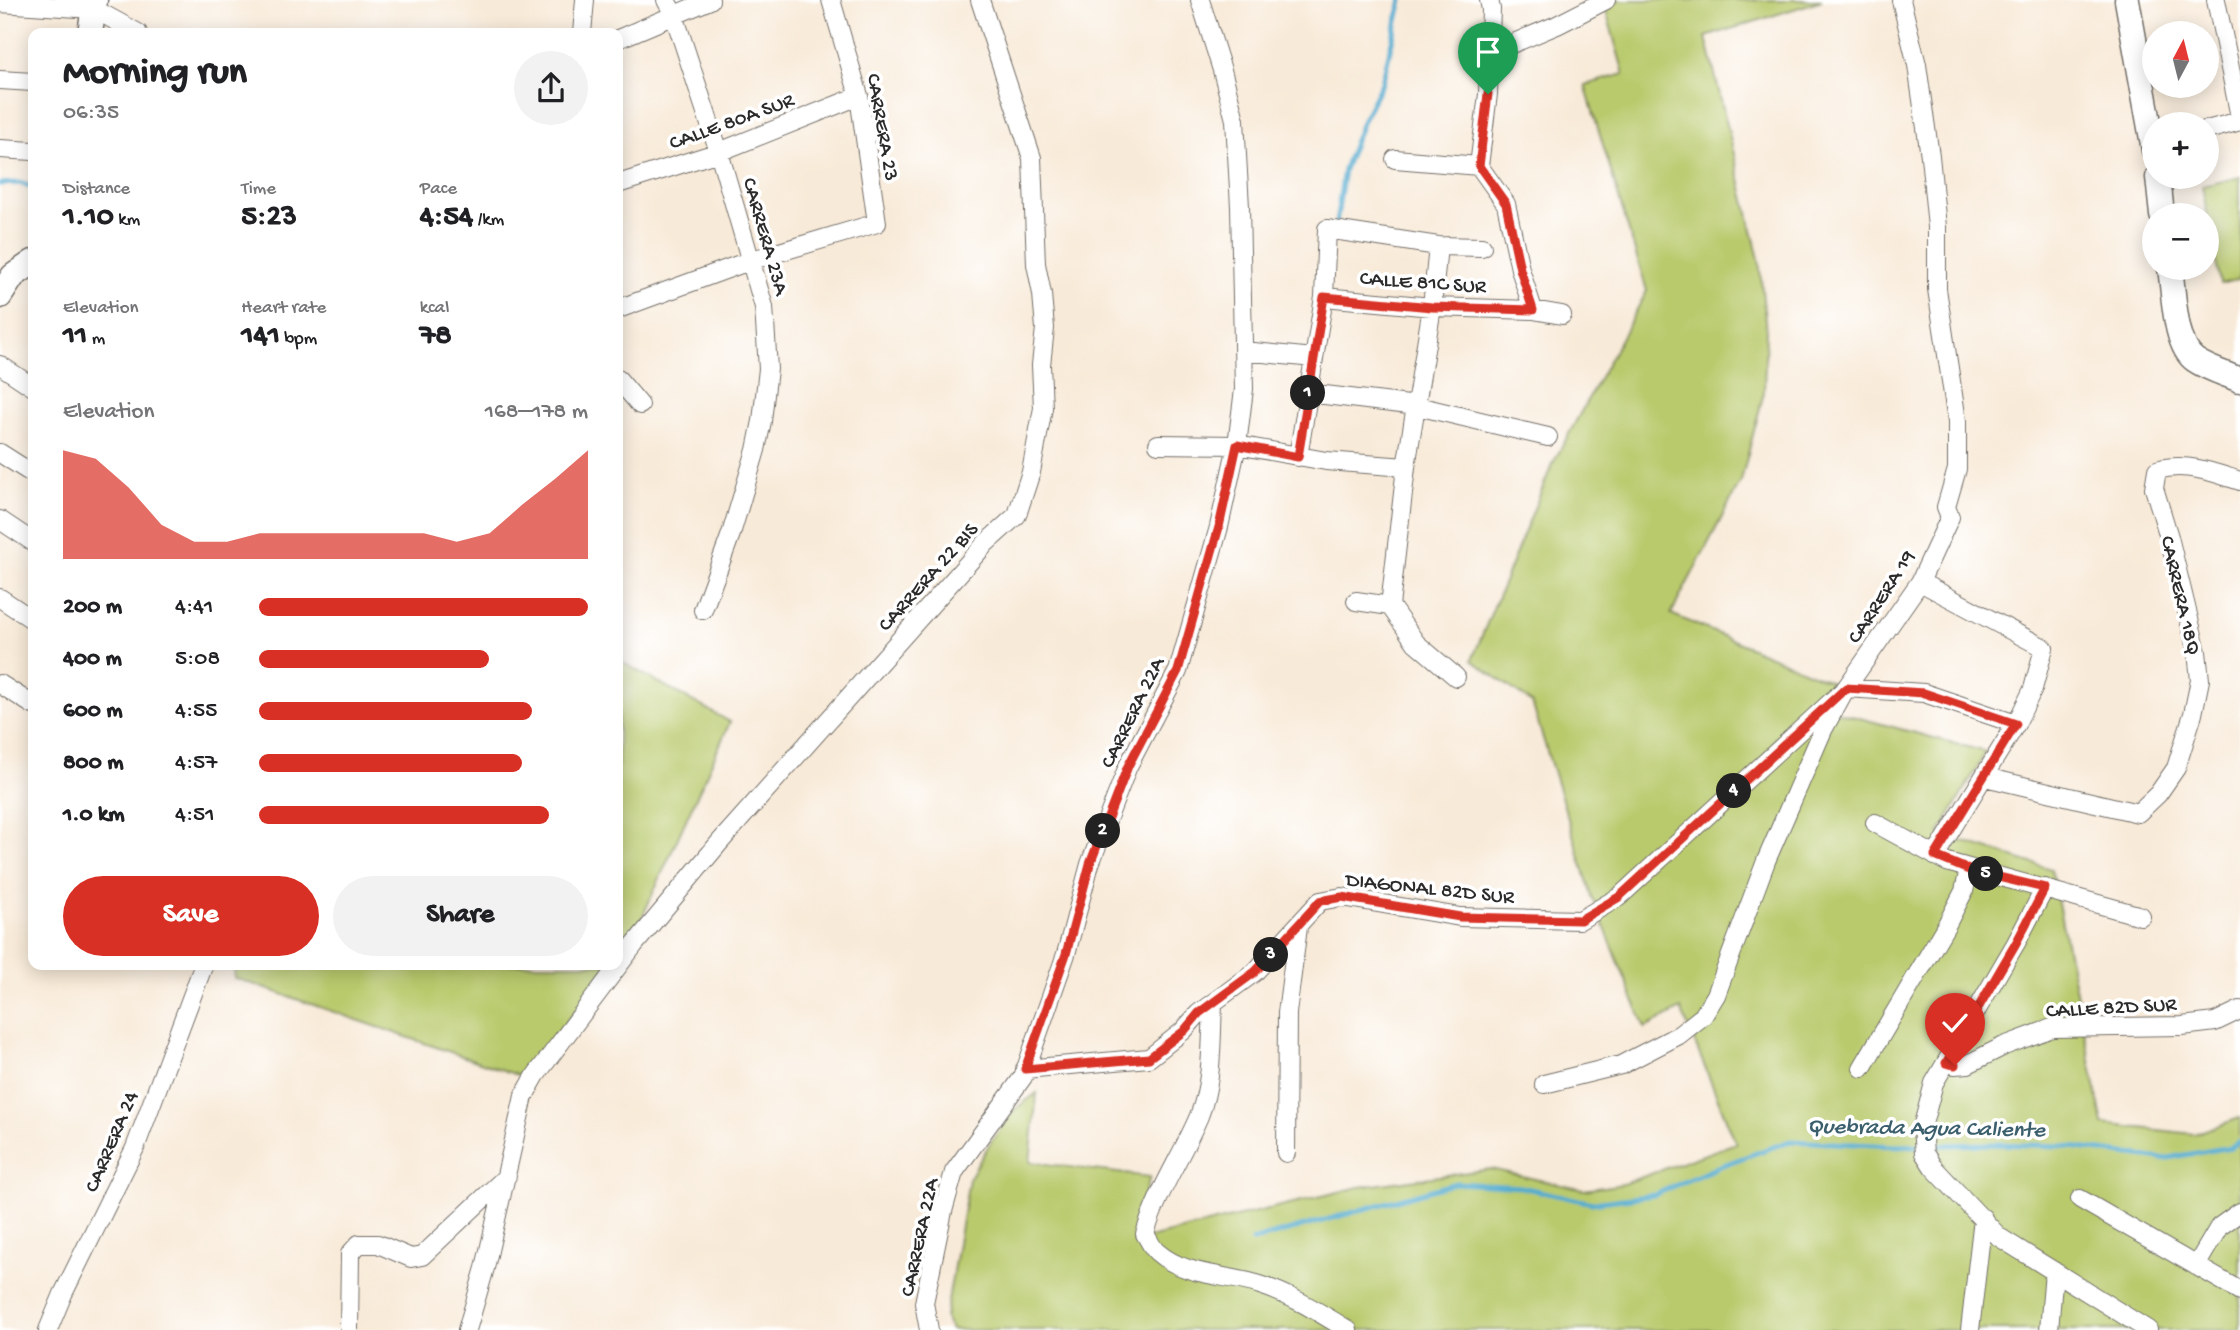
<!DOCTYPE html>
<html lang="en">
<head>
<meta charset="utf-8">
<style>
  :root { --surface:#fff; --page:#f2f2f2; --text:#202124; --muted:#757577; --accent:#d93025 }
  body { margin:0; font-family:"Gochi Hand",sans-serif; background:var(--page); color:var(--text); height:100vh; display:flex; flex-direction:column; font-size:26px; white-space:nowrap }
  * { box-sizing:border-box; margin:0 }
  p { font-size:23px; color:var(--muted) }
  .icon { flex:none; width:38px; height:38px; fill:none; stroke:currentColor; stroke-width:2; stroke-linecap:round; stroke-linejoin:round }
  .map { position:relative; flex:1; overflow:hidden }
  .panel { position:absolute; left:28px; top:28px; width:595px; height:942px; display:flex; flex-direction:column; background:var(--surface); border-radius:14px; box-shadow:0 4px 18px #0003 }
  .panel>* { flex:none }
  .needle { width:46px; rotate:7deg }
  .tools { position:absolute; left:2142px; top:21px; display:grid; gap:14px }
  .tools a { display:grid; place-items:center; width:77px; height:77px; border-radius:50%; background:var(--surface); box-shadow:0 4px 18px #0003; font-size:35px }
  .pin { position:absolute; display:grid; place-items:center; width:60px; height:60px; color:#fff; margin:-72px -30px; border-radius:50% 50% 50% 0; rotate:-45deg; box-shadow:0 0 7px #0007 }
  .pin .icon { rotate:45deg }
  .km { position:absolute; width:35px; height:35px; margin:-18px; border-radius:50%; background:#222; color:#fff; font-size:19px; line-height:35px; text-align:center }
  .round { display:grid; place-items:center; flex:none; width:74px; height:74px; border-radius:37px; background:var(--page) }
  .head { display:flex; align-items:center; justify-content:space-between; height:119px; padding:0 35px }
  h1 { font-size:38px; font-weight:700; line-height:52px }
  .metrics { display:grid; grid-template-columns:repeat(3,1fr); gap:10px; height:119px; padding:7px 35px }
  .metrics div { display:grid; align-content:center }
  .metrics b { font-size:30px; font-weight:700 }
  .metrics small { font-size:19px; font-weight:400 }
  .metrics p { font-size:19px }
  .chart { height:196px; padding:14px 35px }
  .chart p { display:flex; justify-content:space-between }
  .chart svg { width:100%; height:126px; margin-top:7px; fill:var(--accent); opacity:.7 }
  .button { display:flex; gap:14px; margin-top:auto; padding:14px 35px }
  .button a { flex:1; height:80px; border-radius:42px; background:var(--accent); color:#fff; font-size:28px; font-weight:700; line-height:80px; text-align:center }
  .button a+a { background:var(--page); color:var(--text) }
  ul { padding:0 35px; list-style:none; font-size:23px }
  li { display:grid; grid-template-columns:112px 84px 1fr; align-items:center; height:52px }
  li i { height:18px; border-radius:9px; background:var(--accent) }
  .map>svg:first-child { display:block }
  .green { fill:#b9ca6d; stroke:#727a4c; stroke-width:2 }
  .lines { fill:none; stroke-linecap:round; stroke-linejoin:round }
  .stream { stroke:#52acd0; stroke-width:5 }
  .street-casing { stroke:#736e68; stroke-width:20 }
  .secondary-casing { stroke:#736e68; stroke-width:27 }
  .street { stroke:#fff; stroke-width:18 }
  .secondary { stroke:#fff; stroke-width:24 }
  .route-casing { stroke:#fff; stroke-width:14 }
  .route { stroke:#d93025; stroke-width:9 }
  .labels { text-anchor:middle; stroke-width:7; stroke-linejoin:round; paint-order:stroke }
  .street-label { font-size:21px; fill:#2b2b2b; stroke:#fff }
  .water-label { font-size:23px; font-style:italic; fill:#3b5f6d; stroke:#fff }
</style>
</head>
<body>
<div class="map">
<svg width="2240" height="1330" viewBox="0 0 2240 1330">
  <rect width="100%" height="100%" fill="#fff"/>
  <filter id="ink" filterUnits="userSpaceOnUse"><feTurbulence type="fractalNoise" baseFrequency=".0143" numOctaves="2"/><feDisplacementMap in="SourceGraphic" scale="14" xChannelSelector="R" yChannelSelector="G"/><feConvolveMatrix kernelMatrix="1 2 1 2 8 2 1 2 1" color-interpolation-filters="sRGB"/></filter>
  <filter id="wash" filterUnits="userSpaceOnUse"><feTurbulence type="fractalNoise" baseFrequency=".00686" numOctaves="4" result="noise"/><feDisplacementMap in="SourceGraphic" scale="28" xChannelSelector="R" yChannelSelector="G"/><feGaussianBlur stdDeviation="1.57" result="paint"/><feColorMatrix in="noise" values="0 0 0 0 0 0 0 0 0 0 0 0 0 0 0 0 0 1.4 0 .05"/><feComposite in="paint" operator="in"/></filter>
  <g filter="url(#wash)">
    <rect width="100%" height="100%" fill="#f8ead8"/>
    <path class="green" d="M1603,0h219l-116,37 53,222 7,71 -2,62 -23,89 -70,133 161,68 -21,23 175,47 -47,82 112,35 52,255 91,10 46,-16v212h-1289l-6,-12 24,-139 21,-36 24,-33 23,-17 -7,69 120,15 -11,36 -2,28 222,-54 132,-18 93,21 39,-6 113,-41 -55,-134 -36,19 -53,-132 -60,-193 -60,-43 80,-195 95,-174 -62,-206 39,-11z
      M2240,177v102l-20,5 -18,-98z
      M618,660l112,62 -98,218 -14,18z
      M234,964h378l-89,113 -288,-99z"/>
    <g class="lines">
      <path class="stream" d="M0,184l19,-1 14,4
        M1336,224l8,-55 19,-49 19,-37 20,-83
        M1252,1241l204,-58 65,4 71,16 62,-8 66,-29 70,-25 106,5 99,-2 68,2 99,13 69,-12 9,-5"/>
    </g>
  </g>
  <g filter="url(#ink)">
    <g class="lines">
      <defs>
        <path id="street" d="M666,0l8,15 45,137 45,155 4,62 -6,52 -6,29 -25,84 -28,76
          M2216,0l24,117
          M0,3l94,6 44,24
          M582,33l3,-33
          M618,39l92,-39
          M1490,53l67,-28 49,-25
          M0,80l33,2
          M2207,130l33,-9
          M0,149l33,2
          M1395,159l84,7 27,38 14,65 13,41
          M1479,166l9,-72 3,-85 -2,-9
          M618,184l101,-32 140,-56
          M1324,297l108,10 101,3 29,5
          M618,309l131,-48 128,-38 -18,-127 -28,-96
          M1243,351l71,7
          M0,365l33,22
          M618,379l22,26
          M1308,393l109,13 131,31
          M1158,444l79,1 89,16 80,6
          M0,453l33,21
          M1298,457l26,-160 3,-68 111,17 44,1
          M0,520l33,22
          M1920,582l124,66 -11,41 -17,35 -81,132
          M0,598l33,22
          M1356,601l34,5 16,-139 26,-160 6,-61
          M1390,606l26,37 40,34
          M0,684l33,21
          M1985,777l153,36 20,-19 18,-26 17,-54 7,-34 -3,-28 -28,-115 -15,-49 3,-18c28,-8 56,2 83,11
          M1875,823l72,39 194,54
          M2045,888l-29,55 -82,140 -12,45 2,25 9,14 66,70 149,93
          M1213,1004c-2,37 0,78 -14,112 -17,40 -42,76 -54,118 4,6 7,14 12,18 28,25 70,22 103,33 32,10 60,28 88,45
          M1946,1063l9,2 13,-1 36,-18 48,-18 130,-2 33,-4 25,-12
          M1862,1068l85,-144 17,-33 5,-21
          M1025,1069l124,-11 34,-27 16,-18 56,-41 65,-71 22,-4 118,20 120,3 39,-23 227,-209 78,5 92,31
          M1544,1084l77,-19 58,-30 24,-19 13,-21 50,-134 57,-131 23,-42 74,-106 30,-65 -4,-10 11,-38v-48l-20,-132v-62l-7,-71 -13,-91 -16,-65
          M1286,1153l1,-140 11,-86
          M2080,1199l160,92
          M2196,1266l23,-39 21,-15
          M48,1330l15,-36 72,-146 69,-184
          M349,1330l1,-76 9,-10h19l33,14 11,-2 85,-80
          M467,1330l18,-62 39,-172 12,-21 98,-130 85,-102 267,-300 31,-28 14,-43 12,-64 -2,-43 4,-37 -3,-34 -6,-30 -4,-106 -52,-158
          M929,1330l-5,-27 19,-92 11,-39 69,-95 43,-123 24,-90 38,-98 50,-95 41,-144 18,-82 7,-56 -4,-182 -5,-87 -13,-50 -22,-70
          M1970,1330l13,-112
          M2049,1330l5,-59"/>
        <path id="secondary" d="M2127,0l27,150
          M90,33l5,-33
          M2158,177l4,38
          M2170,268c4,25 4,77 25,92 13,9 31,14 45,20
          M0,296l13,-20 20,-14"/>
      </defs>
      <use href="#street" class="street-casing"/>
      <use href="#secondary" class="secondary-casing"/>
      <use href="#street" class="street"/>
      <use href="#secondary" class="secondary"/>
    </g>
  </g>
  <g class="lines" filter="url(#ink)">
    <defs>
      <path id="route" d="M1488,94l-9,72 27,38 14,65 13,41 -101,-3 -108,-10 -26,160 -61,-12 -18,82 -41,144 -50,95 -38,98 -24,90 -41,115 124,-11 35,-27 15,-18 56,-41 65,-71 22,-4 118,20 120,3 39,-23 227,-209 78,5 92,31 -81,132 34,14 76,18 -29,55 -70,120 9,2"/>
    </defs>
    <use href="#route" class="route-casing"/>
    <use href="#route" class="route"/>
  </g>
  <g class="labels">
    <g class="street-label">
      <text transform="translate(731 120) rotate(-20)" y="7">CALLE 80A SUR</text>
      <text transform="translate(884 127) rotate(80)" y="7">CARRERA 23</text>
      <text transform="translate(767 236) rotate(74)" y="7">CARRERA 23A</text>
      <text transform="translate(1423 281) rotate(4)" y="7">CALLE 81C SUR</text>
      <text transform="translate(927 576) rotate(-48)" y="7">CARRERA 22 BIS</text>
      <text transform="translate(2182 595) rotate(77)" y="7">CARRERA 18Q</text>
      <text transform="translate(1880 596) rotate(-57)" y="7">CARRERA 19</text>
      <text transform="translate(1131 712) rotate(-64)" y="7">CARRERA 22A</text>
      <text transform="translate(1430 887) rotate(6)" y="7">DIAGONAL 82D SUR</text>
      <text transform="translate(2111 1006) rotate(-3)" y="7">CALLE 82D SUR</text>
      <text transform="translate(110 1141) rotate(-67)" y="7">CARRERA 24</text>
      <text transform="translate(918 1237) rotate(-78)" y="7">CARRERA 22A</text>
    </g>
    <g class="water-label">
      <text transform="translate(1926 1126) rotate(1)" y="8">Quebrada Agua Caliente</text>
    </g>
  </g>
</svg>
<div class="tools">
<a><svg class="needle" viewBox="-14 -14 28 28"><path d="M0-13l5 13h-10z" fill="#e53935"/><path d="M0 13l5-13h-10z" fill="#757577"/></svg></a>
<a>+</a>
<a>−</a>
</div>
<div class="pin" style="left:1488px;top:94px;background:#1e9e55"><svg class="icon" aria-label="arrive" viewBox="0 0 24 24"><path d="M6 21V4h12l-3 4 3 4H6"/></svg></div>
<div class="pin" style="left:1955px;top:1065px;background:#d93025"><svg class="icon" aria-label="check" viewBox="0 0 24 24"><path d="M5 12l5 5 9-10"/></svg></div>
<b class="km" style="left:1308px;top:393px">1</b>
<b class="km" style="left:1103px;top:831px">2</b>
<b class="km" style="left:1271px;top:955px">3</b>
<b class="km" style="left:1734px;top:791px">4</b>
<b class="km" style="left:1986px;top:874px">5</b>
<section class="panel">
<div class="head"><div><h1>Morning run</h1><p>06:35</p></div><a class="round"><svg class="icon" aria-label="share" viewBox="0 0 24 24"><path d="M12 15V3M7 8l5-5 5 5M5 13v7h14v-7"/></svg></a></div>
<div class="metrics">
<div><p>Distance</p><b>1.10<small> km</small></b></div>
<div><p>Time</p><b>5:23</b></div>
<div><p>Pace</p><b>4:54<small> /km</small></b></div>
</div>
<div class="metrics">
<div><p>Elevation</p><b>11<small> m</small></b></div>
<div><p>Heart rate</p><b>141<small> bpm</small></b></div>
<div><p>kcal</p><b>78</b></div>
</div>
<div class="chart"><p><span>Elevation</span>168–178 m</p>
<svg viewBox="0 0 160 44" preserveAspectRatio="none"><path d="M0 44V6L10 9L20 19L30 32L40 38L50 38L60 35L70 35L80 35L90 35L100 35L110 35L120 38L130 35L140 25L150 16L160 6V44z"/></svg>
</div>
<ul>
<li><b>200 m</b>4:41<i style="width:100%"></i></li>
<li><b>400 m</b>5:08<i style="width:70%"></i></li>
<li><b>600 m</b>4:55<i style="width:83%"></i></li>
<li><b>800 m</b>4:57<i style="width:80%"></i></li>
<li><b>1.0 km</b>4:51<i style="width:88%"></i></li>
</ul>
<div class="button"><a>Save</a><a>Share</a></div>
</section>
</div>
</body>
</html>
